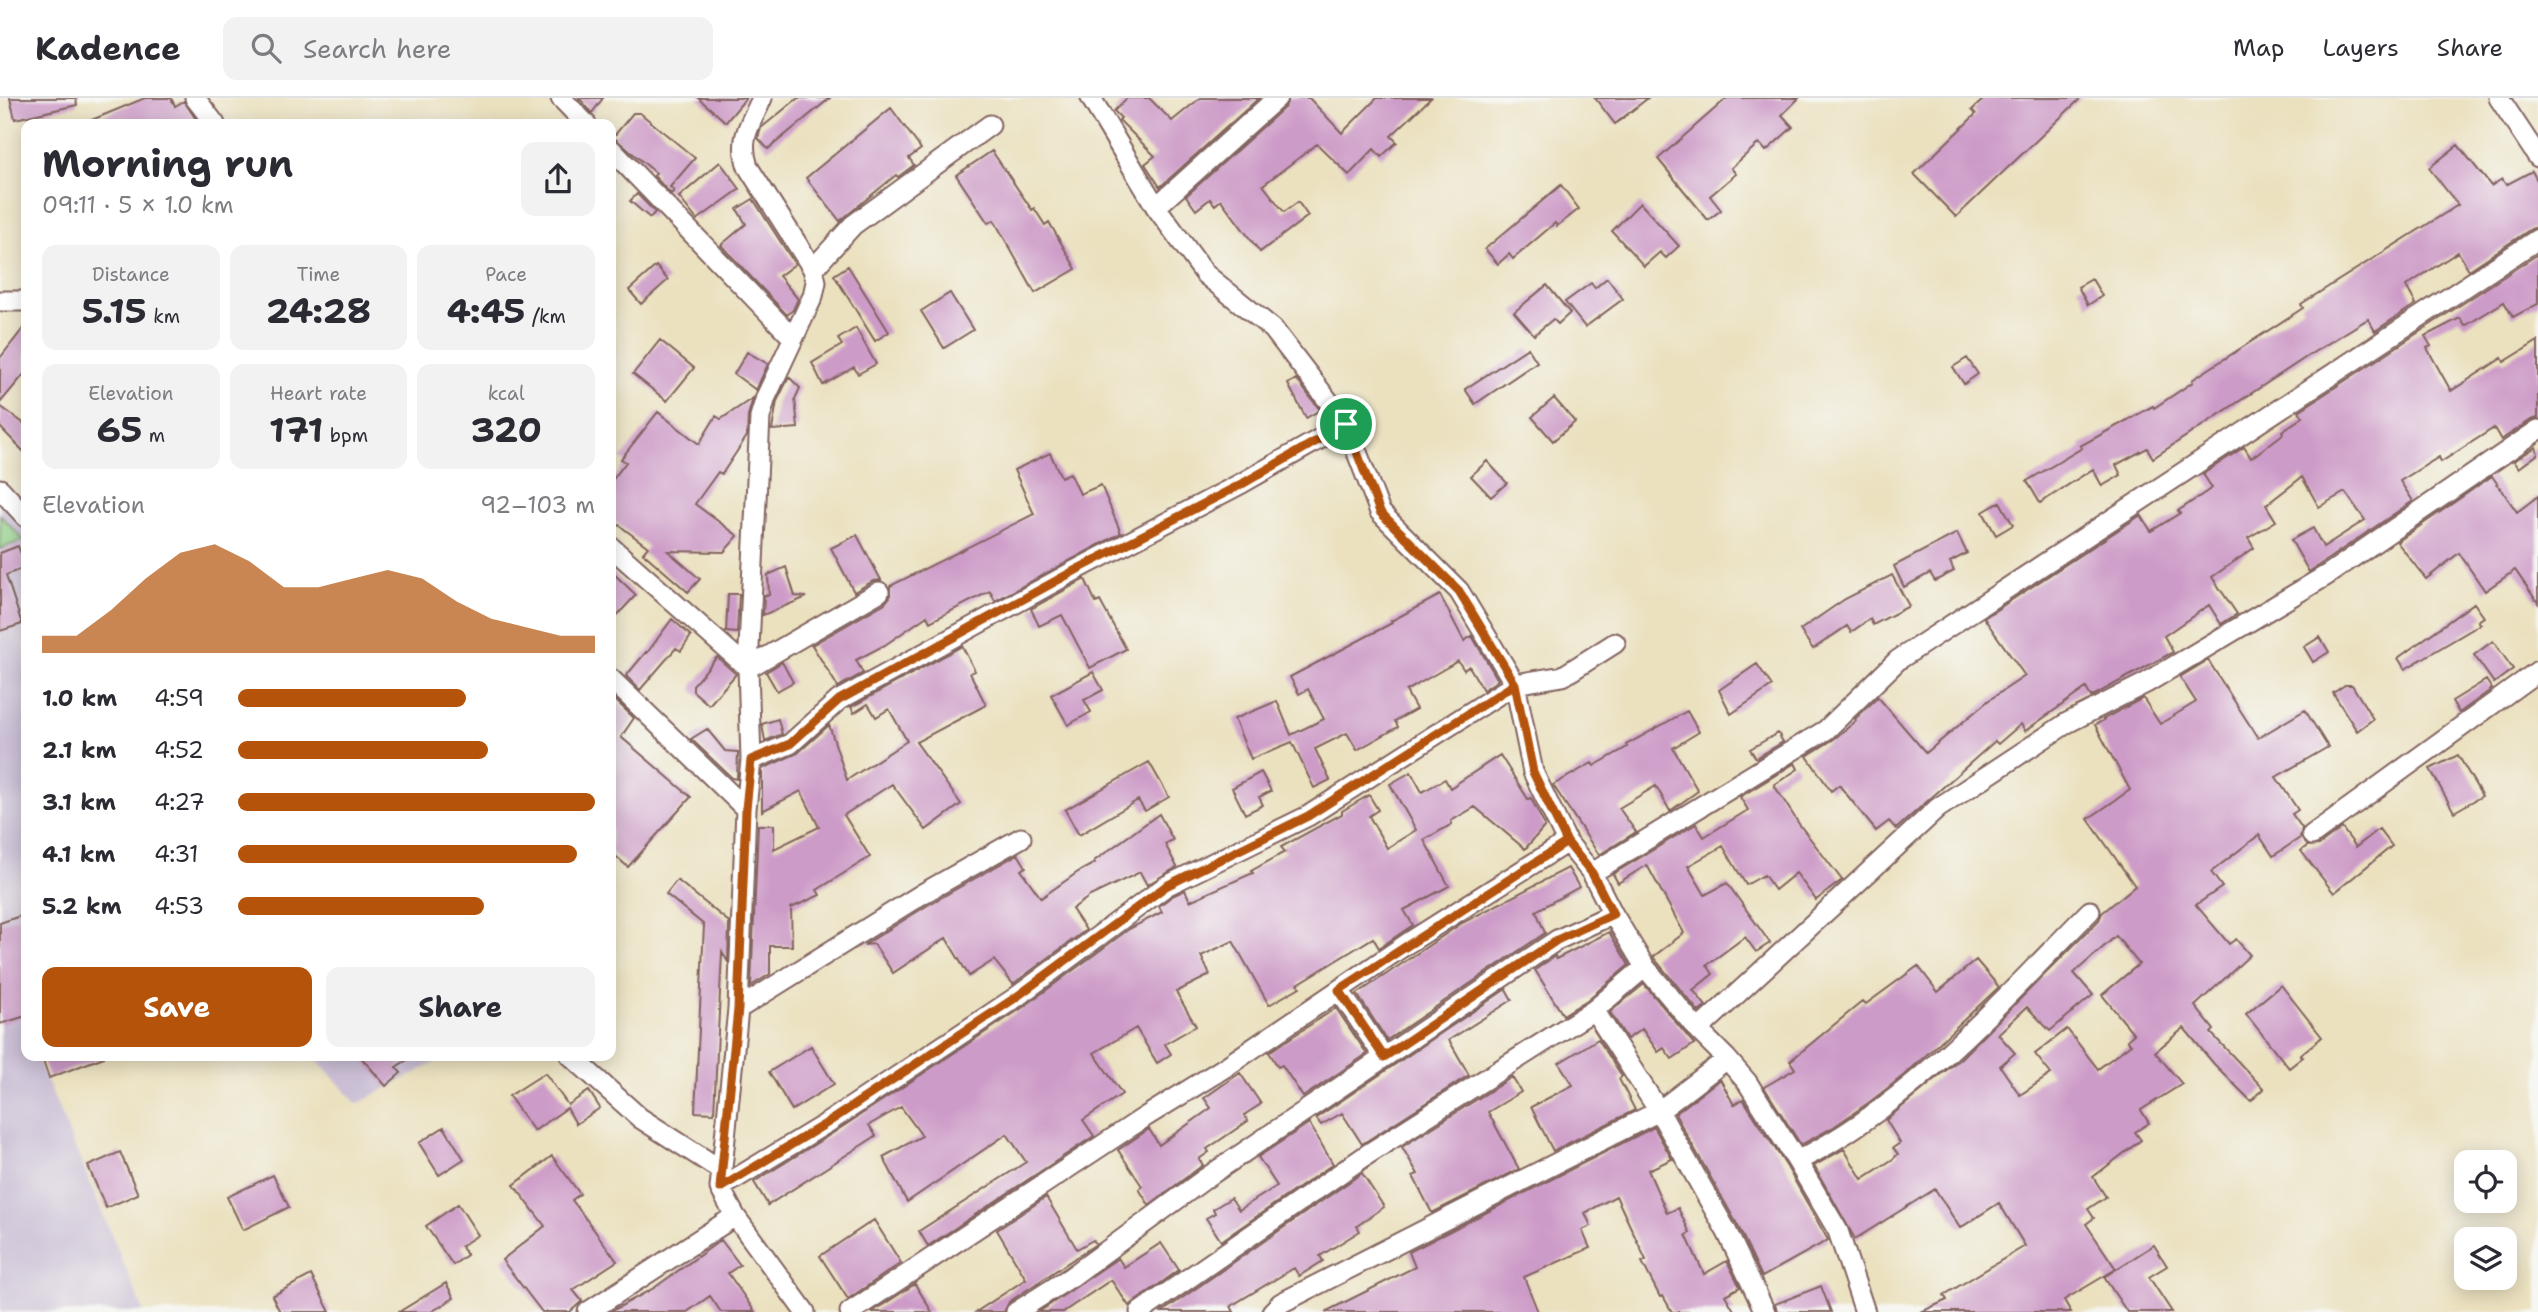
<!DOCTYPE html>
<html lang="en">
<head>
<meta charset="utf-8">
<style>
  :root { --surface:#fff; --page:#f2f2f3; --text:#2b2b33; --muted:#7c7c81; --line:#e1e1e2; --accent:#b45309 }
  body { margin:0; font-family:"Shantell Sans",sans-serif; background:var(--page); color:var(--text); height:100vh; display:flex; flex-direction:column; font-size:26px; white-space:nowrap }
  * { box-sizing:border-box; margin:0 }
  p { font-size:23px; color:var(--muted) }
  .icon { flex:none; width:38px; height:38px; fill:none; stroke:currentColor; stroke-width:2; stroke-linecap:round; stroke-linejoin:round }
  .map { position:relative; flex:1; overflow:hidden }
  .details { position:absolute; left:21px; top:21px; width:595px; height:942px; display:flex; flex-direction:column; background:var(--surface); border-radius:14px; box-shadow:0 4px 18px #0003 }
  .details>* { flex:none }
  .fabs { position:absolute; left:2454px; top:1052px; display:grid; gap:14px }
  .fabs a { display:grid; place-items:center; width:63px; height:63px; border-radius:14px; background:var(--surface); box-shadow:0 4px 18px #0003; font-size:35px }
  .pin { position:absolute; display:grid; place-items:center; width:60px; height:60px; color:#fff; margin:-30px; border:4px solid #fff; border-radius:50%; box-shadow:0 2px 7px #0007 }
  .round { display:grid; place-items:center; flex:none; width:74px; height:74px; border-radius:14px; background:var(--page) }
  .summary { display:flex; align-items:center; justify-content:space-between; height:119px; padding:0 21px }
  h1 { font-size:38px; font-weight:700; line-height:52px }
  .stats { display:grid; grid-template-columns:repeat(3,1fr); gap:10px; height:119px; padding:7px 21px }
  .stats div { display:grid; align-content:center; border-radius:14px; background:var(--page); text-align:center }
  .stats b { font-size:35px; font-weight:700 }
  .stats small { font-size:19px; font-weight:400 }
  .stats p { font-size:19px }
  .chart { height:196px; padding:14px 21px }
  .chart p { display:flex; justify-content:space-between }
  .chart svg { width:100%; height:126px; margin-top:7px; fill:var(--accent); opacity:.7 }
  .primary-button { display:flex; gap:14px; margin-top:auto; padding:14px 21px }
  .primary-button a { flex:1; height:80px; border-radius:14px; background:var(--accent); color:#fff; font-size:28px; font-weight:700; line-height:80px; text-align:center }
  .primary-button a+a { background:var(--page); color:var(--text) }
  ul { padding:0 21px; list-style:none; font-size:23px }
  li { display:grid; grid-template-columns:112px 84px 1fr; align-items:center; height:52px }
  li i { height:18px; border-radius:9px; background:var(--accent) }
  header { display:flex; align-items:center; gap:42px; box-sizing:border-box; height:98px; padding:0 35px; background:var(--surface); border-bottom:2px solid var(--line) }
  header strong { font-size:33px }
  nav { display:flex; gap:38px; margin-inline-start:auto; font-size:24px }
  .search { width:490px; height:63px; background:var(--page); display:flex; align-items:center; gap:18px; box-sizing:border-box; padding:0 24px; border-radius:14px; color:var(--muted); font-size:26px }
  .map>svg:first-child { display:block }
  .industrial { fill:#cbbfd5 }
  .green { fill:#90d087; stroke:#6d7859; stroke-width:2 }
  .building { fill:#cd9bc8; fill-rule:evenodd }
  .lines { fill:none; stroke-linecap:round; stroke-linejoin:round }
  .street-casing { stroke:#82635f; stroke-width:23 }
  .street { stroke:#fff; stroke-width:19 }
  .route-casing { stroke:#fff; stroke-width:14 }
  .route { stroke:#b45309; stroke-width:9 }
</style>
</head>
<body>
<header>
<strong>Kadence</strong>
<div class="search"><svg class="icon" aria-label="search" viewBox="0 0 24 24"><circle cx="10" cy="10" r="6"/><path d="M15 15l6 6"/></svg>Search here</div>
<nav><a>Map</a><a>Layers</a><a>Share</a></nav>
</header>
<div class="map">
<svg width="2538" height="1214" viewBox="0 0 2538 1214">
  <rect width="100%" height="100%" fill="#f6f6f2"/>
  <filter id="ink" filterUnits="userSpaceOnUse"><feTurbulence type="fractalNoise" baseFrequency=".0143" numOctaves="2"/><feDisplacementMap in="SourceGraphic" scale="14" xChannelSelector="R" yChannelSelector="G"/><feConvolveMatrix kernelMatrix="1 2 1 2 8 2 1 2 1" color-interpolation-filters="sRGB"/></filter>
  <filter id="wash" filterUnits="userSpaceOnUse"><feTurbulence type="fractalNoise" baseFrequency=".00686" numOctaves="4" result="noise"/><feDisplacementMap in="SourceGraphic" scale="28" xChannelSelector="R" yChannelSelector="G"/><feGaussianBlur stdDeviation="1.57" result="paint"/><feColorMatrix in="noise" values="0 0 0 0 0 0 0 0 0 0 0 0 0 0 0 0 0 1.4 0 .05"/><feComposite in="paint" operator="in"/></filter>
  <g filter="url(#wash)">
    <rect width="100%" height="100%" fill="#ebe1bf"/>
    <path class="industrial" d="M0,391l26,28v538h10l108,257h-144z
      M313,957h136l-92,49z"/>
    <path class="green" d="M0,417l24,25 -24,9z"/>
    <g id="blocks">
      <path class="building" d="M10,0h66l1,7 -62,14z
        M145,0h26l4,8 9,-5 15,23h-117z
        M579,0h24l-11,15z
        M698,0h48l-20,24z
        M798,0h32l-62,51 -10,-11 3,-10z
        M1127,0h22l23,23 28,-23h59l-99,89 -15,-23 10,-8 -36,-36 2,-2 -7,-7z
        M1289,0h20l33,35 35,-35h54l-40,38 6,6 -16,15 -7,-8 -25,26 -32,-31 -54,41 21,27 14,-10 10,14 -48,36 -39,-52 -6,5 -5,-6 -14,11 -10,-14 99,-89z
        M1595,0h53l-33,26z
        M1727,0h72l-17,17 11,12 -27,24 -7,-8 -28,25 5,6 -26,22 11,14 -13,10 -50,-61z
        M1985,0h96l-125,119 -42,-43 62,-60 -4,-4z
        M891,10l30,41 -12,9 5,7 -16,12 -2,-2 -56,46 -34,-43z
        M633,15h7l55,45 -25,29 4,4 -3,3 -17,-18 2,-3 -43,-36z
        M2458,47l33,41 11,-7 4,6 26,-14 6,11v45l-7,2 -62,41 -11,-18 -52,34 10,18 -41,27 -7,-12 -54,33 -161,106 -6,-10 -31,17 5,10 -19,11 -9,-17 -53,34 -13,-22 55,-33 -2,-2 73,-40 1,2 39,-26 -1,-2 111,-72 -2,-4 157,-99 -29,-37z
        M992,53l40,59 2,-2 11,17 4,-3 27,47 -41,24 -41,-73 -6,3 -32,-48z
        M720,64l20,27 -43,31 -18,-23z
        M1561,87l18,24 -22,17 -2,-3 -42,36 -4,-5 -11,10 -13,-15z
        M637,96l18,18 -5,6 -20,-17z
        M753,101l42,65 -16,12 19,23 -5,11 -6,5 -66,-70 25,-21 -9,-15z
        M1640,105l39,43 -13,12 -6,-6 -16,14 -32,-35z
        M2538,156v50l-25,13 -9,-15 -39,24 -5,-8 -35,18 6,10 -4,2 24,43 51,-33 2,4 34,-21v77l-7,2 -30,20 -7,-12 -53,34 -2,-5 -39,24 13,20 -104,71 -18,-32 22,-12 10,19 42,-27 -20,-28 -26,15 -17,-30 -36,28 10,16 -28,17 6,10 -42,29 25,37 -16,10 -12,-19 -45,31 9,16 -82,45 -5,-9 -61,43 -4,-7 -23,20 -3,-3 -99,88 -7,-8 -13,10 -37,-46 -8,6 -24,-35 27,-17 22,-18 -1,-2 23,-22 48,56 63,-53 36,-24 -41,-58 157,-103 10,16 29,-18 -2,-2 34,-23 -9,-14 41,-27 7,11 32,-24 -1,-3 21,-14 -4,-6z
        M656,168l12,14 -27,24 -12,-14z
        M848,168l41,66 -14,9 -41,-66z
        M1607,180l16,21 -38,28 -20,-25 26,-19 4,5z
        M2092,181l10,17 -14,9 -10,-18z
        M1547,187l23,28 -12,11 -5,-5 -19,16 -20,-23z
        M950,195l23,37 -29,18 -23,-37z
        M26,227v47l-26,31v-45z
        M856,230l20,36 -18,10 -4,-7 -31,18 -11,-22 30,-18 -4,-6z
        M660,242l34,28 -27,33 -34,-27z
        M1528,250l9,14 -62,42 -10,-15z
        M747,254l21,12 -12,26 -22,-16z
        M1967,260l11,16 -14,10 -11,-17z
        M789,279l11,11 -5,11 3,29 -26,2 5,-29z
        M1296,281l24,31 -14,8 -18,-34z
        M753,300l-5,18 -1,20 -25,38 -4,-2 -23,32 43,32 -14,16 -56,-1 32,28 -12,13 -45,-39 5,-6 -37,-28v-37l15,-20 -5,-3 37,-47 41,32 17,-28 5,3z
        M1554,300l21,24 -22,19 -21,-24z
        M0,308l26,19v29l-26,-27z
        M2536,349l2,7 -19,14 -5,-7z
        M1050,355l11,24 9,-4 10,21 21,-9 20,48 -126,68 -5,-10 -60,31 -3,-6 -42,29 -29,15 7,13 -25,14 -26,-42 73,-42 5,-6v-11l144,-72 -20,-44z
        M1487,363l20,22 -16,14 -20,-21z
        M2492,378l25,36 21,-16v107l-23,-33 -30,21 -26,-38 -33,26 -29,-37z
        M2000,404l13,23 -17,10 -13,-23z
        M1957,435l10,20 -17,9 4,9 -19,10 -5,-8 -26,14 -10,-21z
        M857,437l24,45 -8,1 -19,11 -23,-44z
        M18,448l8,21 -20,8 16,49 -22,7v-78z
        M786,469l9,29 12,1 -44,18 1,-20h5l-1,-20z
        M611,473l25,24 -25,27z
        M1892,477l17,31 -36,19 -3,-6 -19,13 -4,-6 -34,23 -13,-19 45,-31z
        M1085,481l11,24 4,-2 26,48 -36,19 -28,-53 -23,11 -8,-17z
        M728,496h11l-2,39 -11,-1z
        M1440,497l24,46 8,-5 26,44 -15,10 -14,-24 -5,4 -6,-9 -52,30 10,18 -21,12 3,6 -41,23 -10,-17 -32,16 15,31 -16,8 -22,-46 -41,17 -17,-40 43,-18 14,34 33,-16 -16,-30 -9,5 -9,-17 102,-54 -1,-2z
        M2474,505l10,14 -6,4 3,3 -76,45 -7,-11z
        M672,521l19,17 -10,15 -5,-3 -36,42 -14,-14 20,-24 1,1z
        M2320,539l9,15 -16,10 -9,-15z
        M2493,543l20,28 -19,14 -20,-28z
        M962,548l13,25 -5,2 16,32 -70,37 45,62 -35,26 -34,-46 -48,31 26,42 -53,33 3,5 -29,13 1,38h-22v28l-19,12 7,-161h16v24l45,-22 -18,-36 -39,20v-42l36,-16 31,-28 18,55 60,-39 -18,-32 -13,8 -8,-13 -14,9 -3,-6z
        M717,559l19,17 -27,31 -16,-14v-6z
        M2208,562l50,78 47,-28 23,37 -52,30 22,33 -6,4 10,14 -2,10 -27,18 -14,-21 -48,37 11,15 -26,18 33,39 7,-5 14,16 -55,51 19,24 -3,3 53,56 -13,12 -37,-37 -30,-36 -29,24 27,32 -41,26 8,13 -14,9 6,8 -48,37 13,20 -18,12 6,9 -8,6 30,45 -52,31 7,12h-150l26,-12 -3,-5 81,-49 -26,-43 -39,25 -25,-39 -80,50 -41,-73 30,-17 18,30 31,-20 5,-5 -5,-6 7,-5 -14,-23 75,-62 138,-138 3,-7 33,-27 -47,-67 42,-29 -35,-65 9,-5 -1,-1 40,-21 17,26 36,-22 -16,-25zM2116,838l23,28 -37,31 32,39 -7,6 4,4 -33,25 -31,-40 -32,25 16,20 -31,21 -20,-29 15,-13 -17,-19 29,-27 23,24 43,-36 -19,-22z
        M782,564l11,20 -16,9 -11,-19z
        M1757,566l15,22 -41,28 -12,-24z
        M1093,574l10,18 -19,10 7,12 -23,13 -17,-30z
        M2486,582l6,9 -33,24 -7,-12z
        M2345,587h7l21,34 -16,12 -24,-38z
        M611,598l23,22 -13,19 70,60 -63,70 -17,-15z
        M1687,613l12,21 -26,16 25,43 -28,20 -14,-25 -37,22 17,24 -37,23 -46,-70 39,-22 2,3 33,-19 -1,-2z
        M778,621l4,15 -17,7 -3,-17z
        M707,631l18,22 13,1 -1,27 -5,-1 -41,-39z
        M1778,635l5,9 -27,16 -6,-9z
        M1500,657l28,44 3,-1 14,28 -20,23 -50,-42 -24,14 1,3 -28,16 25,46 -45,24 9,15 -34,23 -6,-10 -75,46 2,3 -31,18 -36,-64 -32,15 9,19 -34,17 20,34 -31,18 6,10 -14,9 -21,-35 -42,25 28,41 -39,26 11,16 -166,110 -9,-15 107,-69 -19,-28 -100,68 -24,-45 39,-21 -21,-29 -32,18 7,11 -108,69 -14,-23 79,-49 189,-125 107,-79 33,-17 -3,-6 13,-10 13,-6 5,11 63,-28 -2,-2 34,-19 -4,-5 61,-33v-3l27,-16 9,15 -9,6 18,32 29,-18 -26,-46 21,-12 11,20 23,-13 5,9z
        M2458,657l24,41 -28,16 -24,-43z
        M1149,664l20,35 -24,14 -7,-11 -59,35 -14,-25z
        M1795,665l3,6 -24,16 25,39 43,56 -26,20 -20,-27 -21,17 -11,-15 -18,10 -23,-39 -35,20 17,29 22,-12 43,60 -14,9 -11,-15 -38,28 6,9 -20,16 13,16 -7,6 -46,-55 31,-24 -37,-68 -29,18 -5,-9 83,-50 8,13 44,-27 -8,-13z
        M1261,674l10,19 -12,6 4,8 -18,9 -13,-26z
        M1159,716l14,26 -8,4 12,23 -30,18 -7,-13 -50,24 -18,13 14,21 -73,54 -19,-24 -25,16 -23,-38 -53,35 -19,-29 -10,1 64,-40 90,-51 8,13 -5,3 20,28 37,-26 17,-9 -1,-2z
        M2342,730l14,19 23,-18 13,17 -58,47 -33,-42 6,-5 12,-1z
        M1568,770l11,19 -43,24 9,22 -158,107 -30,-46 105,-71z
        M677,782l52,42 -1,40 -6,-10 -8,161 -19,-1 9,-187 -38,-31z
        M26,816v102l-26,8v-101z
        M1609,834l20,33 -42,35 -24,15 -28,-45 20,-14 1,3z
        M1976,862l23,27 -91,85 -37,29 -39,27 -31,17 -37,-58 31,-18 -5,-8 73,-60 3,3 52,-38 20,26z
        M1644,886l50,60 -22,15 -8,-11 -6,4 -16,-23 -15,10 -17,-27z
        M2281,887l41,52 -22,18 3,2 -14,11 -43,-54z
        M1506,891l6,11 -63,40 20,35 -107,69 -20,-31 -21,12 -5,-7z
        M1336,910l31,46 -64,43 -21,-32 -4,2 -9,-15z
        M1598,941l24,37 -3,3 16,31 -82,41 -22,-44 42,-22 -14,-22z
        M811,948l23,38 -42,26 -23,-38z
        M41,957h63v2l-55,21z
        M359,957h56l-19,12 5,6 -15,13z
        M545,975l23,32 21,-14 11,17 -24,16 -9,-16 -33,23 -25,-35z
        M1240,975l21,31 -17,11 4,6 -41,28 2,3 -10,7 4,6 -54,40 -10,-16 3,-3 -24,-36 31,-21 10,16 52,-37 -7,-10z
        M1512,979l9,15 -33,20 31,57 -87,44 -19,-37 5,-2 -16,-27z
        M1720,981l14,26 9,-6 44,68 41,73 -66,37 -24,-51 -63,-112z
        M1309,1025l24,41 -112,77 -15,-23 9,-5 -2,-4 18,-11 8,12 38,-24 -19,-29z
        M444,1029l20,32 -25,16 -20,-32z
        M1654,1029l18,32 -24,11 19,43 11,-5 12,25 -4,2 18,39 23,-13 13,26 -15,8 10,17h-63l-9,-16 -3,1 -18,-35 4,-2 -30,-64 -31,17 6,13 -9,4 8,18 -66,29 14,35h-213l90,-45 -6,-15z
        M120,1054l18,42 -32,14 -18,-42z
        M552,1058l28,38 -8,6 45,61 -44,29 9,11 -12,11h-28l-40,-52 43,-34 -31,-41z
        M1362,1075l22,34 -27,19 3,5 -40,25 3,5 -24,15 -5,-8 -63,38 3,6h-72z
        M273,1077l16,32 -46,23 -16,-33z
        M1046,1099l31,52 16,-9 3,4 -87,58 -5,10h-28l50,-33 -29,-49z
        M458,1106l20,31 -17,11 6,9 -14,10 -27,-39z
        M874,1122l27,43 -53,36 -28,-43z
        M721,1142l19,25 -12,8 27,39h-34l-11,-16 -23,16h-77l44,-24z
        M1161,1145l18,27 -50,36 -18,-26 -48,32h-24l79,-54 6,9z
        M2154,1147l13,21 -18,11 23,35h-45l-23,-35z
        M311,1177l19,37h-50l-8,-16z
        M446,1185l8,15 -23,14h-32z
        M915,1186l17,28h-60z
        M1821,1188l10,26h-54l-2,-8z"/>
    </g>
  </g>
  <g filter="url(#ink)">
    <use href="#blocks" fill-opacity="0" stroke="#82635f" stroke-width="2"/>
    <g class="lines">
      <defs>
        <path id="street" d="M195,0l20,26
          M561,0l25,26
          M762,0c-11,26 -24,39 -14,69l65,102 3,13 -3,14 -47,101 -6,20 -12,251 3,92 -5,49 -8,200 -18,179 15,28 70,96
          M1091,0l65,109 49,67 68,55 73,95 34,88 79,79 56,93 18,88 34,70 25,31 21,41 32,53 53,63 29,29 20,23 50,79 41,70 27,81
          M2499,0l39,59
          M611,51l182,189
          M1156,109l121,-109
          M813,171l40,-44 137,-100
          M0,203h26
          M0,391l26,28
          M611,449l137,121 131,-76
          M611,581l135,130
          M751,662l39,-16 49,-44 237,-130 166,-87 104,-59
          M2312,737l226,-164
          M1592,775l234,-143 72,-70 640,-421
          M1339,892l45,67
          M738,911l184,-115 99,-56
          M1594,912l65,101 68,121 38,80
          M1698,932l240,-222 129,-85 79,-40 181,-108 211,-145
          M570,957l70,63 81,52
          M1797,1063c112,-55 206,-162 293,-250
          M720,1090l107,-65 188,-125 151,-112 142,-70 207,-132 48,-8 52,-33
          M588,1214l147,-96
          M850,1214l295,-195 79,-49 184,-125 159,-101
          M1016,1214l55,-35 135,-99 351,-238 56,-26
          M1140,1214l228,-158 226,-144 51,-43
          M1272,1214l9,-9 378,-192 68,-52"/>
      </defs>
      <use href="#street" class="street-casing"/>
      <use href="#street" class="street"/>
    </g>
  </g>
  <g class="lines" filter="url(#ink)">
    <defs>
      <path id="route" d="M1346,326l-104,60 -166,86 -237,130 -49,44 -39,16 -5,49 -8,200 -18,179 107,-65 188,-125 151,-112 142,-70 207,-132 18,88 34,70 -228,148 45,67 173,-117 56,-26 -21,-41 -25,-31 -34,-70 -18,-88 -56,-93 -79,-79 -34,-88"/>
    </defs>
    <use href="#route" class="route-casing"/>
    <use href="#route" class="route"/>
  </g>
</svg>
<div class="fabs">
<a><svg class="icon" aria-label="locate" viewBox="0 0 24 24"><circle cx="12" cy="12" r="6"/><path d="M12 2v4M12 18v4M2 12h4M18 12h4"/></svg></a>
<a><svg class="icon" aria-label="layers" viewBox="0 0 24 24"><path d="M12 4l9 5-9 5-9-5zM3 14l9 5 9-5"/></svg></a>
</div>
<div class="pin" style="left:1346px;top:326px;background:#1e9e55"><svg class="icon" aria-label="arrive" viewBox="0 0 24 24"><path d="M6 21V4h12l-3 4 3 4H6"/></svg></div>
<section class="details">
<div class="summary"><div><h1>Morning run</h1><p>09:11 · 5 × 1.0 km</p></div><a class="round"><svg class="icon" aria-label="share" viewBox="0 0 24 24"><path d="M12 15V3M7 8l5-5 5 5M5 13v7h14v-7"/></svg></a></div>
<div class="stats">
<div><p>Distance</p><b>5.15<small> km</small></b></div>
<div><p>Time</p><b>24:28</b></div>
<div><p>Pace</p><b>4:45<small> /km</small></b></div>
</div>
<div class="stats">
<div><p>Elevation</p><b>65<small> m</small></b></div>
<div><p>Heart rate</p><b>171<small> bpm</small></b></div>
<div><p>kcal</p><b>320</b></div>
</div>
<div class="chart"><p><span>Elevation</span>92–103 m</p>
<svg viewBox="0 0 160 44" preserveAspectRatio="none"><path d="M0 44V38L10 38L20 29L30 18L40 9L50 6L60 12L70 21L80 21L90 18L100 15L110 18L120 26L130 32L140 35L150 38L160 38V44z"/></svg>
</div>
<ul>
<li><b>1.0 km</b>4:59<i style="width:64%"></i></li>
<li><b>2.1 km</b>4:52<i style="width:70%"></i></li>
<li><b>3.1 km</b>4:27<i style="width:100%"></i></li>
<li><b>4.1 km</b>4:31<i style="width:95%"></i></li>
<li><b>5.2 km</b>4:53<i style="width:69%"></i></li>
</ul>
<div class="primary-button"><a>Save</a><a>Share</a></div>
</section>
</div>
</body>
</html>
